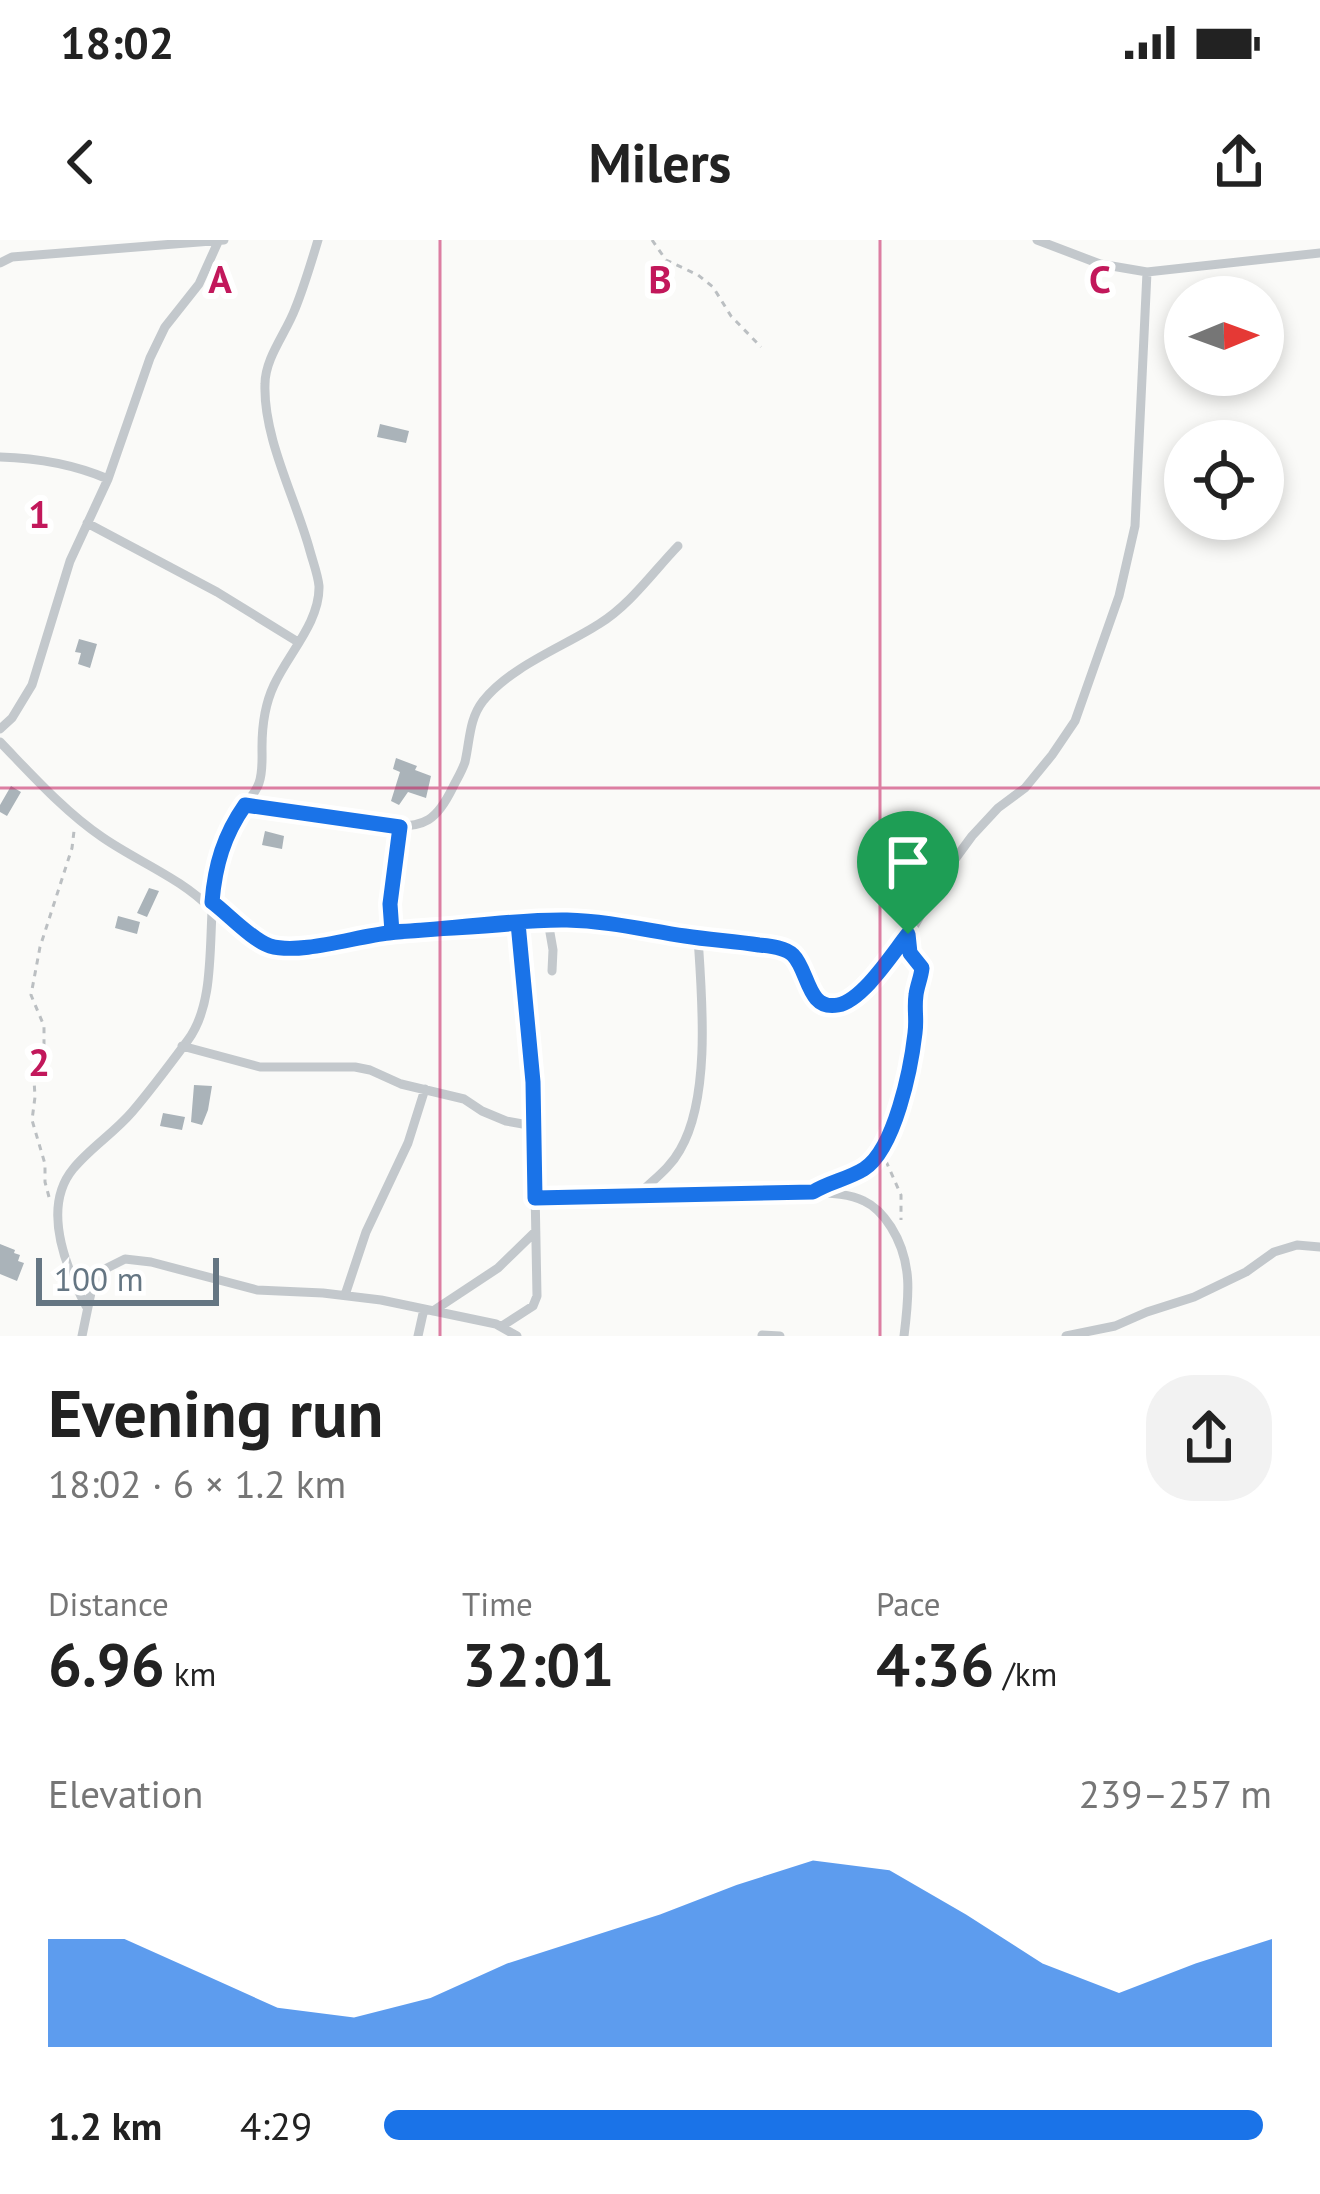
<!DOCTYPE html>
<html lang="en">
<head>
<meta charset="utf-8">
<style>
  :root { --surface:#fff; --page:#f2f2f2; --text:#222; --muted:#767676; --accent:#1a73e8 }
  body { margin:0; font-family:"PT Sans",sans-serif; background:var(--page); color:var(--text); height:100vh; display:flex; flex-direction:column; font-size:45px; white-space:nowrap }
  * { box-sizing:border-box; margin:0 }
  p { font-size:39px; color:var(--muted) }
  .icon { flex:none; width:66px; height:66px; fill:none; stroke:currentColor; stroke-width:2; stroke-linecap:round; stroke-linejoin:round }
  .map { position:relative; height:1096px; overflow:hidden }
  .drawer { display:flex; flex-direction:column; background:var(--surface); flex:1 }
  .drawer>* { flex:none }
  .needle { width:78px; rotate:89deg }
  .buttons { position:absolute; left:1164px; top:36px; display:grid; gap:24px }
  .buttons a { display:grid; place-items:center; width:120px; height:120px; border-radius:50%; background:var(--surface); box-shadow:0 6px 18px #0003; font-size:60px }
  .scale { position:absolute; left:36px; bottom:30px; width:183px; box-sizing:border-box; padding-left:12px; border:6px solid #657683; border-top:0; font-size:33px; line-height:42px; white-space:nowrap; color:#657683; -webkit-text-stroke:9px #fff; paint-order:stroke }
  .pin { position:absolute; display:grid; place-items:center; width:102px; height:102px; color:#fff; margin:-123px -51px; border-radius:50% 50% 50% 0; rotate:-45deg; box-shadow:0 0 12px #0007 }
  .pin .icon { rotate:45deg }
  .round { display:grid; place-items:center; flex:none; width:126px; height:126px; border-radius:48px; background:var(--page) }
  .overview { display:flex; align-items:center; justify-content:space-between; height:204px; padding:0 48px }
  h1 { font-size:66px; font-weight:700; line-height:90px }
  .figures { display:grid; grid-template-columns:repeat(3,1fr); gap:18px; height:204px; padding:12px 48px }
  .figures div { display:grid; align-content:center }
  .figures b { font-size:60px; font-weight:700 }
  .figures small { font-size:33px; font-weight:400 }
  .figures p { font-size:33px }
  .chart { height:336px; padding:24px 48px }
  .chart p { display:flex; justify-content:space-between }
  .chart svg { width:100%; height:216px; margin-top:12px; fill:var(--accent); opacity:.7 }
  ul { padding:0 48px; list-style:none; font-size:39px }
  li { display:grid; grid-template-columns:192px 144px 1fr; align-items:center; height:90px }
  li i { height:30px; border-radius:15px; background:var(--accent) }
  .status { display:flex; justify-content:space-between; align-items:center; height:84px; padding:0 60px; background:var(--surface); direction:ltr }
  .status svg { height:33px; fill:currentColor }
  header { display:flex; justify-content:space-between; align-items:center; height:156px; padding:0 48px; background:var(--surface); font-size:54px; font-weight:700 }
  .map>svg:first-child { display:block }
  .building { fill:#aab3b9 }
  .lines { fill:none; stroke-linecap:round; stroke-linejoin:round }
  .path { stroke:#bbbfc2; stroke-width:3; stroke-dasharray:6 6; stroke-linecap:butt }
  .street { stroke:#c3c8cc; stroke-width:9 }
  .route-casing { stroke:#fff; stroke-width:24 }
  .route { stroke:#1a73e8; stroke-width:15 }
  .grid { fill:none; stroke:#c2185b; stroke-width:3; stroke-opacity:0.55 }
  .grid-label { font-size:39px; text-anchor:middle; font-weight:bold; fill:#c2185b; stroke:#fff; stroke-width:12; stroke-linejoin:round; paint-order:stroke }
</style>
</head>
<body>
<div class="status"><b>18:02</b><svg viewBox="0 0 49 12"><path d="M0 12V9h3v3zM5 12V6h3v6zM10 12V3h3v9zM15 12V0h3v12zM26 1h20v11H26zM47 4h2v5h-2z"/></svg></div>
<header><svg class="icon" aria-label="back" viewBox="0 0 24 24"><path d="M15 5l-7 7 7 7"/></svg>Milers<svg class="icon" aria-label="share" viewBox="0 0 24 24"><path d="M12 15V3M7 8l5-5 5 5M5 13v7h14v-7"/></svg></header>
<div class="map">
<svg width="1320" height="1096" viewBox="0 0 1320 1096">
  <rect width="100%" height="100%" fill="#fafaf8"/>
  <path class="building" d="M380,184l29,7 -3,12 -29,-6z
    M79,399l18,5 -7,24 -12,-4 3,-11 -6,-1z
    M396,518l21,8 -2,4 16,6 -5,22 -18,-6 -9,13 -8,-4 9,-29 -7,-3z
    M11,546l10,6 -14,24 -7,-4v-7z
    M265,591l19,5 -2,13 -20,-4z
    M149,648l10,3 -12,26 -10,-4z
    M118,676l22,6 -3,12 -22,-6z
    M194,845l18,1 -4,24 -6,15 -11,-3z
    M163,873l22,4 -3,13 -22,-4z
    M0,1004l15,6 -1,3 6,2 -2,6 6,2 -7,18 -17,-7z"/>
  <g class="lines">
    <path class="path" d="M652,0l14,20 32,15 15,12 18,29 30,31
      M881,910l20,45v25
      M830,942l35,-13 11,-12 12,-22 15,-41 12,-62 1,-36 6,-20v-8l-12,-18
      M49,957l-4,-15v-18l-13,-44 3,-23 -1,-18 10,-29v-24l-13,-31 9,-48 32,-99 2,-17"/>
    <path class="street" d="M1037,0l63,24 47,8 173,-19
      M0,23l12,-6 212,-17
      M0,217c37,1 73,7 108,22
      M87,283l130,69 81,50
      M0,489l12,-11 20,-33 38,-124 38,-82 42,-121 15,-31 34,-43 19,-42
      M0,502c32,33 65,70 102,95 36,25 79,41 109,72
      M245,565l144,21c36,2 48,-6 64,-39 4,-8 9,-16 12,-25 5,-22 4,-43 18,-61 28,-35 80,-54 116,-77 31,-19 54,-52 79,-78
      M212,661c15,12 41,39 58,45 29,9 87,-10 118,-13 21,-2 43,-1 64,-3 52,-5 103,-11 156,-8 24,2 48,9 72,13 26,5 89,4 109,17 25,17 16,80 69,43l54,-65 35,-60 25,-34 26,-28 27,-20 27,-33 23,-34 44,-125 16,-70 12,-254
      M548,681l5,29 -1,21
      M392,692l-2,-28 10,-77
      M182,806l78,21h95l15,3 31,14 63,15 18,12 24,10 28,5
      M636,957c15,-16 33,-27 44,-47 31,-53 22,-152 18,-212
      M535,958l273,-6c18,1 40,1 56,9 11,5 20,15 27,26 22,35 18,69 13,109
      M345,1055l21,-63 42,-89 17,-54
      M86,1066c-20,-38 -45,-98 -13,-137 17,-21 41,-36 59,-57 18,-21 39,-49 56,-72 34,-46 15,-129 32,-186 5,-18 13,-33 24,-48 6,-8 12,-14 15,-23 4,-11 3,-24 3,-36 0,-21 3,-43 12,-62 14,-31 46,-63 45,-99 -1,-11 -6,-24 -9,-35 -14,-52 -47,-113 -45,-167 0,-26 21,-51 30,-75 9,-22 16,-46 23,-69
      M433,1071l65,-43 37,-36
      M502,1086l31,-20 4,-10 -4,-214 -7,-98 -8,-61
      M762,1095l18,1
      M82,1096l11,-53 8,-12 24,-12 26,3 106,28 66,3 58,7 115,24 21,12
      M418,1096l6,-27
      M1066,1096l49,-10 32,-14 47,-15 52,-25 28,-20 23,-7 23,2"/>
  </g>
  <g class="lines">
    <defs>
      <path id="route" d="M908,694c-16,20 -45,66 -70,71 -31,6 -29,-34 -45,-50 -8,-8 -24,-9 -34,-10 -25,-4 -49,-5 -74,-9 -40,-6 -77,-15 -118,-16 -58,-1 -116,10 -175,12l-2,-28 10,-77 -155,-22c-21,30 -30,60 -33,97 15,11 41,39 58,44 31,9 87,-10 119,-13 43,-5 86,-5 129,-10l15,159 2,116 278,-6c16,-10 35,-13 51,-23 31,-20 47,-101 51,-136 2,-13 -1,-25 1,-38 1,-9 5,-17 6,-27l-12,-15 -2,-19"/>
    </defs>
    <use href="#route" class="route-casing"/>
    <use href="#route" class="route"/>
  </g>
  <path class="grid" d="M440,0v1096M880,0v1096M0,548h1320"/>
  <g class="grid-label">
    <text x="220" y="53">A</text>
    <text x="660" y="53">B</text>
    <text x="1100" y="53">C</text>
    <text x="39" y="288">1</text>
    <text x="39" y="836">2</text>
  </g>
</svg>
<div class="buttons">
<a><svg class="needle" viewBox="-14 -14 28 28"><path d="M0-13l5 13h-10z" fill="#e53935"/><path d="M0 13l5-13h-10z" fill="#767676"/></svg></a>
<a><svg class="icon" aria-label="locate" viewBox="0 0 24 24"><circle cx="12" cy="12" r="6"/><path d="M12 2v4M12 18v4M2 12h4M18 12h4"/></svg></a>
</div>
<div class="scale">100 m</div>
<div class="pin" style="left:908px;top:694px;background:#1e9e55"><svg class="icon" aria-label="arrive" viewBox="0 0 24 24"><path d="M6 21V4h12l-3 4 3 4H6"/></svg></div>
</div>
<section class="drawer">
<div class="overview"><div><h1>Evening run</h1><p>18:02 · 6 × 1.2 km</p></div><a class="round"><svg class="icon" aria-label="share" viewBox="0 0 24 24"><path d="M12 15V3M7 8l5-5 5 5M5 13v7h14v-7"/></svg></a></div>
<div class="figures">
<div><p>Distance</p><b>6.96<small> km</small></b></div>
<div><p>Time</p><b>32:01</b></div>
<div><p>Pace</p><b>4:36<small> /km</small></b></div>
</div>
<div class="chart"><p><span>Elevation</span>239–257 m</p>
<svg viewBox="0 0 160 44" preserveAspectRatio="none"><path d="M0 44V22L10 22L20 29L30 36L40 38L50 34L60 27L70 22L80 17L90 11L100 6L110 8L120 17L130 27L140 33L150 27L160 22V44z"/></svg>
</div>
<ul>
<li><b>1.2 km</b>4:29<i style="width:99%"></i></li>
</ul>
</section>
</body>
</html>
